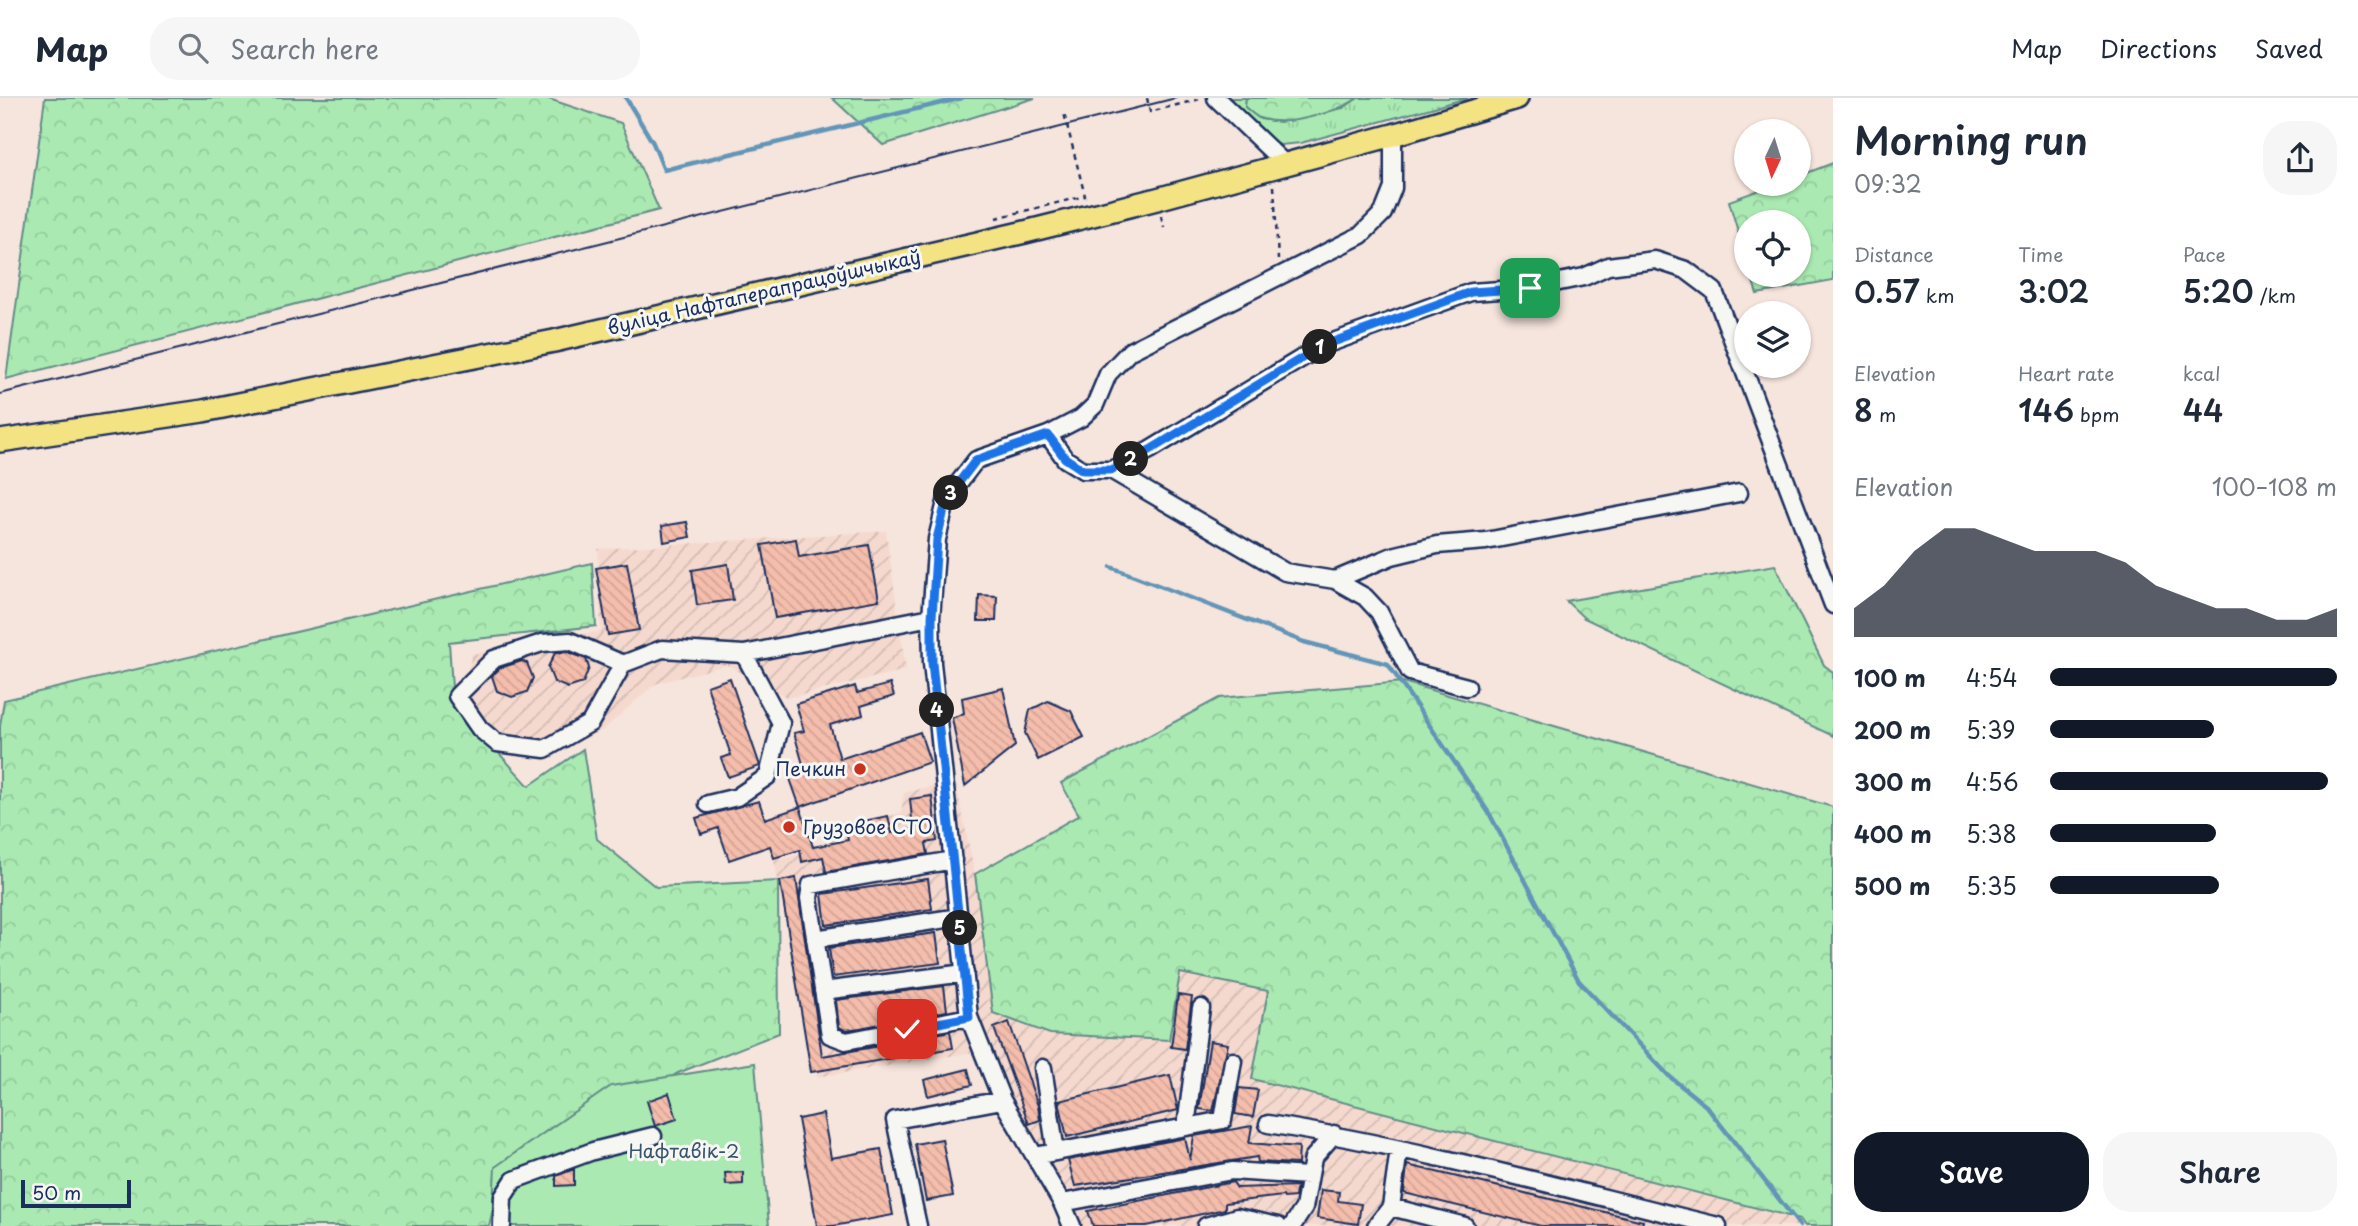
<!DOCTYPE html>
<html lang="en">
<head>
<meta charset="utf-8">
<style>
  :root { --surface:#fff; --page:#f6f6f7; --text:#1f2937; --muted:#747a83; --line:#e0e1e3; --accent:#111827 }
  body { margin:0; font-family:"Playpen Sans",sans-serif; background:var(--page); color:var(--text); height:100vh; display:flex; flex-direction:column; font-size:26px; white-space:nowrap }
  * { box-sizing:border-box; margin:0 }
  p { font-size:23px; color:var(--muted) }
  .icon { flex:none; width:38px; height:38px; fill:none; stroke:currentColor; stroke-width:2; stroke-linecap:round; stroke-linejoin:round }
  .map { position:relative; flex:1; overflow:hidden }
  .drawer { display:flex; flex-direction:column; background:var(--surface); width:525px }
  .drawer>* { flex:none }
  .needle { width:46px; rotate:184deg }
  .tools { position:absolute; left:1734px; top:21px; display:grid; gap:14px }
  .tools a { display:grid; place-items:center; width:77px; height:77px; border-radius:50%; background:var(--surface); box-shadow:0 2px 5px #0004; font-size:35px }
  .scale { position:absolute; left:21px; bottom:18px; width:110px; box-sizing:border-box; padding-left:7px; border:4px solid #1b2f5e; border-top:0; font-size:19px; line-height:24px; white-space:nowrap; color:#1b2f5e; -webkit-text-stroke:5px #f6f6f2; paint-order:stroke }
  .pin { position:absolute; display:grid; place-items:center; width:60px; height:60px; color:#fff; margin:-30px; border-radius:14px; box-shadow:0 4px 10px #0006 }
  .km { position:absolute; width:35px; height:35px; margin:-18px; border-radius:50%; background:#222; color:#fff; font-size:19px; line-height:35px; text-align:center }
  .round { display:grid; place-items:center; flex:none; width:74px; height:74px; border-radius:28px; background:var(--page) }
  .overview { display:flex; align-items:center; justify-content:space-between; height:119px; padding:0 21px }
  h1 { font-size:38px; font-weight:600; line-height:52px }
  .metrics { display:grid; grid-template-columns:repeat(3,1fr); gap:10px; height:119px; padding:7px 21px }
  .metrics div { display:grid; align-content:center }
  .metrics b { font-size:30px; font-weight:600 }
  .metrics small { font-size:19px; font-weight:400 }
  .metrics p { font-size:19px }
  .chart { height:196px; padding:14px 21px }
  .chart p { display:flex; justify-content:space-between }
  .chart svg { width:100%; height:126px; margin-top:7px; fill:var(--accent); opacity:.7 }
  .primary-button { display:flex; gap:14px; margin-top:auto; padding:14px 21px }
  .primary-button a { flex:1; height:80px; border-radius:28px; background:var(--accent); color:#fff; font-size:28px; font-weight:600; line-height:80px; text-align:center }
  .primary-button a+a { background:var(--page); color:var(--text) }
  ul { padding:0 21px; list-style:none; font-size:23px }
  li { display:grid; grid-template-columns:112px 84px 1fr; align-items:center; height:52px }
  li i { height:18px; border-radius:9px; background:var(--accent) }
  header { display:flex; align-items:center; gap:42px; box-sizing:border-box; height:98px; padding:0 35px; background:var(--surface); border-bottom:2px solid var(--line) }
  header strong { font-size:33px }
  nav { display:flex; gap:38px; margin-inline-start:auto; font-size:24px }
  .search { width:490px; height:63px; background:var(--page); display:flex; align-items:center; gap:18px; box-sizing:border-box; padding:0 24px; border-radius:28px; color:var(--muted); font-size:26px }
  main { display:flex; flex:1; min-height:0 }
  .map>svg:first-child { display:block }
  .industrial { fill:url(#industrial-furrows) }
  .grass { fill:url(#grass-tufts); stroke:#628c88; stroke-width:2 }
  .forest { fill:url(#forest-crowns); stroke:#628c88; stroke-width:2 }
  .garden { fill:#aaeab2; stroke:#628c88; stroke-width:2 }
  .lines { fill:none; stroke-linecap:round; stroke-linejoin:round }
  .stream { stroke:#6295b7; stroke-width:4.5 }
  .building { fill:url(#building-back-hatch); stroke:#1b2f5e; stroke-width:2 }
  .minor-casing { stroke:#1b2f5e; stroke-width:21 }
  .major-casing { stroke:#1b2f5e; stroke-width:26 }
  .path { stroke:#1b2f5e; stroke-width:2.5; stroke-dasharray:5 5; stroke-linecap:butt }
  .minor { stroke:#f6f6f2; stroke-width:16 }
  .major { stroke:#f4e382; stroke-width:21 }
  .tram { stroke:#1b2f5e; stroke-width:2 }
  .route-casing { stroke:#fff; stroke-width:14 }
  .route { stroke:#1a73e8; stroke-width:9 }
  .poi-dot { fill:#c8321e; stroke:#f6f6f2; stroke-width:2.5 }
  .labels { text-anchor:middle; stroke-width:6; stroke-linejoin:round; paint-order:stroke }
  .street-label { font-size:19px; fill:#1b2f5e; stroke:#f6f6f2 }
  .poi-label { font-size:19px; fill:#1b2f5e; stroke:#f6f6f2; text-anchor:end }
  .park-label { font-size:19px; fill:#38546f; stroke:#f6f6f2 }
</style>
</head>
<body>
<header>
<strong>Map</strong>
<div class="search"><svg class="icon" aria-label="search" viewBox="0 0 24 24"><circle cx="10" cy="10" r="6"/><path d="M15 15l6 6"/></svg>Search here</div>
<nav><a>Map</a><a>Directions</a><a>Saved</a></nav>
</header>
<main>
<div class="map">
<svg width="1833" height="1128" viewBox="0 0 1833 1128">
  <defs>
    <pattern id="industrial-furrows" width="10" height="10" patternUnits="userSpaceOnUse" patternTransform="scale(1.75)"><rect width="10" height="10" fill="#f6d9ce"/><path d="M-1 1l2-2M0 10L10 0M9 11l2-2" fill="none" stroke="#d2bbb3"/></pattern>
    <pattern id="grass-tufts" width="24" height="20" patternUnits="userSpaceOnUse" patternTransform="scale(1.75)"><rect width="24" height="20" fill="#aaeab2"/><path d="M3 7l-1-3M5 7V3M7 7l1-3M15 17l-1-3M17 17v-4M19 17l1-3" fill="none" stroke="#92c99c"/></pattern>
    <pattern id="forest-crowns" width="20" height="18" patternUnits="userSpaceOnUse" patternTransform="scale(1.75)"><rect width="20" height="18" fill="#aaeab2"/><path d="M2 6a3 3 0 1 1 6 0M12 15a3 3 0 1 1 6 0" fill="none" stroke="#92c99c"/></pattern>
    <pattern id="building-back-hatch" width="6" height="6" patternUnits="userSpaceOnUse" patternTransform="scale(1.75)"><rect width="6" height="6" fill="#f5bdab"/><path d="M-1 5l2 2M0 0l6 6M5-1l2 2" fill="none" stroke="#d1a396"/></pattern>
  </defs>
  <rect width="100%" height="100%" fill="#f6e5dd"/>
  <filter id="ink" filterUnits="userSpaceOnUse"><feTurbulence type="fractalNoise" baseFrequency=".0143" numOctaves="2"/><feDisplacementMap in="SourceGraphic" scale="14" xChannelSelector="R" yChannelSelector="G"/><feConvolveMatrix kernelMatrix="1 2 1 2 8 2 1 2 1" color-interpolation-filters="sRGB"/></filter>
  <g filter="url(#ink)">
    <path class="industrial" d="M886,433l20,139 -118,28 -61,-33 -72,19 -52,46 -60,28 -49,-22 -34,-37 12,-45 129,-23 -3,-82z
      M955,682l20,94 18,139 175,27 12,-67 89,18 -17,88 548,140 5,7h-735l-63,-100 -32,-74 -158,25 -43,-216 46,-12 31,-23 50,-13 3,-20z"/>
    <path class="grass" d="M1223,0h23l-1,9 15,12 20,3 63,-14 15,-10h110l-167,45 -21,2 -14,-6z"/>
    <path class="forest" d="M45,0h501l75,25 38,87 -653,169z
      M832,0h203l-152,47z
      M1246,0h112c-21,14 -70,29 -95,21 -7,-1 -13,-8 -18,-12z
      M1833,65v117l-76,14 -6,-19h48v-53h-53v37l-17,-58 47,-17h23v-8z
      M592,465l4,63 -147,16 4,61 76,83 54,-37 14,90 59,48 122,-6 1,152 -101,40 -179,110 -10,43h-489v-500l4,-26z
      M1775,467l49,100 9,7v64l-249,-118 -18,-17z
      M1403,584l430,125v419h-28l-5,-7 -548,-140 16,-88 -88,-18 -11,67 -119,-6 -57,-21 -18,-139 104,-59 -18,-32 158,-85z"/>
    <path class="garden" d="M755,965l14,163h-277l3,-59 116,-81z"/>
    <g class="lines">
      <path class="stream" d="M626,0l27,45 11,27 298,-72
        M1111,469l193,75 84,22 101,149 90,168 90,95 37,30 94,120"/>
    </g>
    <path class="building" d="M687,424l3,15 -26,5 -2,-16z
      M796,441l3,18 70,-12 10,55 -104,18 -13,-73z
      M627,465l12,67 -31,5 -12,-67z
      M728,466l5,36 -36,5 -5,-35z
      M979,497l18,1 -1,25h-18z
      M568,554l18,7 3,9 -6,15 -15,5 -14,-6 -6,-15 7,-14z
      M522,563l5,2 6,15 -6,14 -15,5 -15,-6 -5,-15 8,-8z
      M730,580l30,88 -32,11 -7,-19 10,-3 -24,-69z
      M890,586l4,12 -33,10 2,9 -33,10 10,34 80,-27 10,30 -130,45 -11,-31 16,-5 -11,-38 10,-2 -8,-27 59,-18 2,7z
      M1003,590l12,58 -50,40 -13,-68 12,-5 -2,-15z
      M1048,603l23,10 13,26 -46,23 -13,-27 5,-23z
      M932,698l5,45 -11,2 2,11 -102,18 -3,-15 -21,5 -2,-12 -26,8 -4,-12 -41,14 -11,-32 -17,6 -5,-16 63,-17 6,18 35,-12 13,40 35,-7 -3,-15 43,-9 4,17 21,-4 -3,-30z
      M796,780l26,178 110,-19 -1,-2 19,-4 3,17 -142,24 -31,-191z
      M928,781l4,30 -106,16 -4,-31z
      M936,835l4,30 -107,14 -4,-29z
      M944,888l3,25 -87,17 -15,2 -6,-3 -3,-27z
      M1178,897l14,2 -7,52 -14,-2z
      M1009,924l29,84 2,14 -11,4 -35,-96z
      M1210,943l18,3 -15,67 -14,-2z
      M968,971l4,16 -44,11 -4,-16z
      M1170,977l8,35 -111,27 -8,-36z
      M1239,990l19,2 -5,27 -18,-3z
      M669,995l8,26 -22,7 -8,-25z
      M823,1016l8,44 50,-9 12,66 -60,11h-16l-19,-107z
      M1252,1028l-3,17 50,4 -1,17 -40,-2 -1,-5 -182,29 -7,-26 117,-22 5,22 4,-24z
      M942,1041l11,57 -27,5 -11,-57z
      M1407,1067l236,56 -1,5h-101l-137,-33z
      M574,1071v16l-18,1v-10z
      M743,1074v12l-17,1 -1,-12z
      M1233,1084l4,6 60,-2 -2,11 -11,1 -1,-2 -58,7v6l-78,17h-54l-5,-15z
      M1321,1092l18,2 -1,9 23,3 -3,20 -41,-6z"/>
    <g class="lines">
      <defs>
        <path id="minor" d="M1216,0l70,67
          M1048,337l17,24 18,11h28l39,-20 172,-104 149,-54 59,-4 54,-11 24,-11 47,-6 31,10 28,21 119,314
          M1111,372l174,102 50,8 57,-24 45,-11 49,-4 253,-48
          M1335,482l30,17 14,15 31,60 57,15
          M623,566l-53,-23 -28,2 -48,16 -37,37 23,33 17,14 48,6 45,-26 33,-59 39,-15 82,5 187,-37
          M708,706l29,-7 31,-21 13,-53 -37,-69
          M953,762l-142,25 -2,13 21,137 16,6 123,-24
          M815,841l144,-22
          M823,893l142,-18
          M1043,970l13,84
          M1268,1026c152,24 301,66 450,102
          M1186,1029l15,-119
          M1035,1058l188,-36 10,-59
          M1062,1105l170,-32 76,5
          M1391,1109l74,19
          M502,1128l1,-29 11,-17 79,-29 60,-15
          M918,1128l-23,-106 107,-20
          M1072,1128l-10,-23 -60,-103 -33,-83 -37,-354 -1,-46 6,-78 10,-41 29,-38 72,-25 33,-17 14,-13 13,-31 22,-23 231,-116 22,-22 10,-25v-53
          M1206,1128l31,-9 41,9
          M1292,1128l12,-18 9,-50 21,-24
          M1376,1128l15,-19 8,-58"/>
        <path id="major" d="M0,343l203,-30 351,-70 471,-109 132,-33 236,-64 124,-37"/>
      </defs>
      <use href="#minor" class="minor-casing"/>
      <use href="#major" class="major-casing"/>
      <path class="path" d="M1147,0l3,14 50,-13
        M1274,88l4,74
        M1161,118l3,11
        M996,120l89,-22 -21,-83"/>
      <use href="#minor" class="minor"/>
      <use href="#major" class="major"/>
      <path class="tram" d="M0,296l1176,-296"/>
    </g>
  </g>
  <g class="lines" filter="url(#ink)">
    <defs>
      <path id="route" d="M907,931l62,-12 -37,-354v-46l5,-78 10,-41 29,-38 72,-25 17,23 18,12h28l39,-20 172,-104 149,-54 59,-4"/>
    </defs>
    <use href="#route" class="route-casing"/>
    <use href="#route" class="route"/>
  </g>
  <g class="poi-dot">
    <circle cx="860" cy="671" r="7"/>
    <circle cx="789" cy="729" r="7"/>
  </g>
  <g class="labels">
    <g class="street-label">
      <text transform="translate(764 194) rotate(-13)" y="7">вуліца Нафтаперапрацоўшчыкаў</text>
    </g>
    <g class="poi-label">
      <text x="846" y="678">Печкин</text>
      <text x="803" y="736" text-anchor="start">Грузовое СТО</text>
    </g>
    <g class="park-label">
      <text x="684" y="1060">Нафтавік-2</text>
    </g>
  </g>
</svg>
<div class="tools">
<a><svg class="needle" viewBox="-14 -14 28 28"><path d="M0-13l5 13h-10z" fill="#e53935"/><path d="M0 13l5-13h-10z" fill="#747a83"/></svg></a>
<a><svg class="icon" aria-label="locate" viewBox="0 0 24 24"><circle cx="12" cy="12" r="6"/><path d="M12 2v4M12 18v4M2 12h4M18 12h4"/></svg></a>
<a><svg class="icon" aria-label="layers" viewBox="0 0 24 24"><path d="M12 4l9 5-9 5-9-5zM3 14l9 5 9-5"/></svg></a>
</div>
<div class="scale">50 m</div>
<div class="pin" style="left:1530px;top:190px;background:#1e9e55"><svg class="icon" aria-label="arrive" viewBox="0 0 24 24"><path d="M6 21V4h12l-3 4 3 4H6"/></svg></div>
<div class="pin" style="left:907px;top:931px;background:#d93025"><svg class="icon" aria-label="check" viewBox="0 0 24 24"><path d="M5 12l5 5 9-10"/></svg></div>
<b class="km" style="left:1320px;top:249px">1</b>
<b class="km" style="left:1131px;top:361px">2</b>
<b class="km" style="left:951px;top:395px">3</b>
<b class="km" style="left:937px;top:612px">4</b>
<b class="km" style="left:960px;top:830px">5</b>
</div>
<section class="drawer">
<div class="overview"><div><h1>Morning run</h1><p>09:32</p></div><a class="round"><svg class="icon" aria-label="share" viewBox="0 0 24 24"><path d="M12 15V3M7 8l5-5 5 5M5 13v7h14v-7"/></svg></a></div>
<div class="metrics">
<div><p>Distance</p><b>0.57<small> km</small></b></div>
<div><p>Time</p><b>3:02</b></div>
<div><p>Pace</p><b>5:20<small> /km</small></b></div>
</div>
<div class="metrics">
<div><p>Elevation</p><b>8<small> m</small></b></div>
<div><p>Heart rate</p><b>146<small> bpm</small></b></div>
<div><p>kcal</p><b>44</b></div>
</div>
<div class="chart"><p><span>Elevation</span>100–108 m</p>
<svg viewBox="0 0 160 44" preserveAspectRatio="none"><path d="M0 44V34L10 26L20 14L30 6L40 6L50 10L60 14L70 14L80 14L90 18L100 26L110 30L120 34L130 34L140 38L150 38L160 34V44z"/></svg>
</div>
<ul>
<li><b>100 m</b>4:54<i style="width:100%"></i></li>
<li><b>200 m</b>5:39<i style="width:57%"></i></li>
<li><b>300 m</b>4:56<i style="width:97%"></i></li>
<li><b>400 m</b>5:38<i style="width:58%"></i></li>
<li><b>500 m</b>5:35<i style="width:59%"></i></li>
</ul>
<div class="primary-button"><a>Save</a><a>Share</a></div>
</section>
</main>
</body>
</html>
